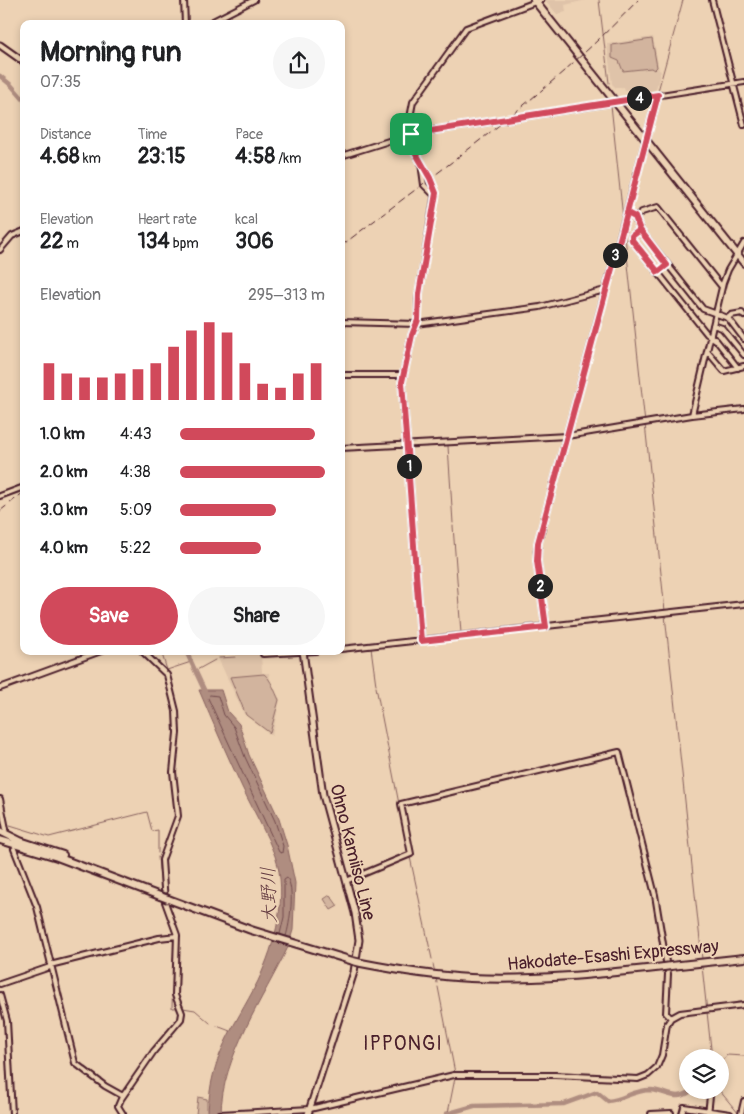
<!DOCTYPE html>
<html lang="en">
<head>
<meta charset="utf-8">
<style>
  :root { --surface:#fff; --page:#f6f6f6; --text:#202124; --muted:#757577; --accent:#d1495b }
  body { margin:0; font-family:Pangolin,"Klee One",sans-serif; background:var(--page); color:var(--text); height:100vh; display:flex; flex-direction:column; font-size:19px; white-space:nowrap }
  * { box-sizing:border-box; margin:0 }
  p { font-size:16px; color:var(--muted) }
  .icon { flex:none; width:28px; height:28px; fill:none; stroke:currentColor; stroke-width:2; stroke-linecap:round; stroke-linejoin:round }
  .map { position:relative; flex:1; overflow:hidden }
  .sheet { position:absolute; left:20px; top:20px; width:325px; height:635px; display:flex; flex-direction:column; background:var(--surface); border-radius:10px; box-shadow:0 2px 8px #0003 }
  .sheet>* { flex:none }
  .tools { position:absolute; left:679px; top:1049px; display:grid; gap:10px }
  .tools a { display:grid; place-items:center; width:50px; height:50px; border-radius:50%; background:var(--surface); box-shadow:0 2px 8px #0003; font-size:25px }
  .pin { position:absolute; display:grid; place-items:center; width:42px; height:42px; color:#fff; margin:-21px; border-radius:10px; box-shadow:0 2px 8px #0006 }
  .km { position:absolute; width:25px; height:25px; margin:-12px; border-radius:50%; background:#222; color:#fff; font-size:14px; line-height:25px; text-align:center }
  .round { display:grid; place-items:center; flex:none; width:52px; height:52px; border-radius:26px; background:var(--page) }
  .summary { display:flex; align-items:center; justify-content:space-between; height:85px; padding:0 20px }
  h1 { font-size:28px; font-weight:700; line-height:38px }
  .stats { display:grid; grid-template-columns:repeat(3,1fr); gap:8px; height:85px; padding:5px 20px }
  .stats div { display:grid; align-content:center }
  .stats b { font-size:21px; font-weight:700 }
  .stats small { font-size:14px; font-weight:400 }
  .stats p { font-size:14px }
  .chart { height:140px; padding:10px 20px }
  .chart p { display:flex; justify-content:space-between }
  .chart svg { width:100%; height:90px; margin-top:5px; stroke:var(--accent); stroke-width:6 }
  .button { display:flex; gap:10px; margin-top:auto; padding:10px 20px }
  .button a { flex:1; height:58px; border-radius:30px; background:var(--accent); color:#fff; font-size:20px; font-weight:700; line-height:58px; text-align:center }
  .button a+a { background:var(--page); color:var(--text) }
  ul { padding:0 20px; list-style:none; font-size:16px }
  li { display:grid; grid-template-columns:80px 60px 1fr; align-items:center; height:38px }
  li i { height:12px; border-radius:6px; background:var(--accent) }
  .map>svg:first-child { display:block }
  .built { fill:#dfc3a9 }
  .grass { fill:url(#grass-tufts); stroke:#8e6a64 }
  .garden { fill:#d2b49e; stroke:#8e6a64 }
  .water { fill:#af8d80; stroke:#87615e }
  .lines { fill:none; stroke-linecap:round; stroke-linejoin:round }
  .shore { stroke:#724b4d; stroke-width:1 }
  .stream { stroke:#87615e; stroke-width:1 }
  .river { stroke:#af8d80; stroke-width:4.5 }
  .minor-casing { stroke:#4a1f2b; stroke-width:8 }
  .major-casing { stroke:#4a1f2b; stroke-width:9 }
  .highway-casing { stroke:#4a1f2b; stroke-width:10 }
  .minor { stroke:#edd2b4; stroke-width:4 }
  .major { stroke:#edd2b4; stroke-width:5 }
  .highway { stroke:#edd2b4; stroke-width:6 }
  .rail { stroke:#4a1f2b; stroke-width:1; stroke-dasharray:8 4; stroke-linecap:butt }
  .highway-bridge-casing { stroke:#4a1f2b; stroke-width:10; stroke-linecap:butt }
  .highway-bridge { stroke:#edd2b4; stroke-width:6 }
  .route-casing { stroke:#fff; stroke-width:10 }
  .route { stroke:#d1495b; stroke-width:6 }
  .labels { text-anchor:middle; stroke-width:4; stroke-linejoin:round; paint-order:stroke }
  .street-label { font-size:18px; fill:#4a1f2b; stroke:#edd2b4 }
  .water-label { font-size:19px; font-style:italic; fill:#633a40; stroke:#edd2b4 }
  .quarter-label { font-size:20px; letter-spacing:1px; fill:#4a1f2b; stroke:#edd2b4 }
</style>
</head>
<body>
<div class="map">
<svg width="744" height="1114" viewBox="0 0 744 1114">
  <defs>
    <pattern id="grass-tufts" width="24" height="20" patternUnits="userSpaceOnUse" patternTransform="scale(1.25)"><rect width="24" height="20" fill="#d2b49e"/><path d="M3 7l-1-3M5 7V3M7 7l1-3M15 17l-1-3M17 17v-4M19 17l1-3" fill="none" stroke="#b69a88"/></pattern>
  </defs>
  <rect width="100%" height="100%" fill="#edd2b4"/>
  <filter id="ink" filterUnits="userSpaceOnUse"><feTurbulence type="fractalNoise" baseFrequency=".02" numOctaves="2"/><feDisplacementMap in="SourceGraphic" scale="10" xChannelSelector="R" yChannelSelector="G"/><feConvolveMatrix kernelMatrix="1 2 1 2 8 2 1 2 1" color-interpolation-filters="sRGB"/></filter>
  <g filter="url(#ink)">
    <path class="built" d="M545,0h41l-21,5 1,7 -9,2z
      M653,37l6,33 2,1 -6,21 -20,4 -1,-7 -9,1 -1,-3 -8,1 -4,-4 -5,-40z
      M237,651h24l1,22h7l2,11 9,15 -8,37 -28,-22 -26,-56 18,-1z"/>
    <path class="grass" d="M198,1097l9,2v15h-11z"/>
    <path class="garden" d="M652,39l5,28 -3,3 -3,-2 -28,3 -4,-10 -7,-3v-13z
      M264,674c7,5 11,18 15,26l-9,33 -24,-18 -16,-38z
      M330,895l8,11 -7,4 -7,-11z"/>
    <path class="water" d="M199,690h22l7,22 11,12 10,31 30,64 8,26 8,38 -2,47 -5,17c-24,51 -67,111 -67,167h-13c2,-59 25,-84 50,-133 17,-37 31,-85 17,-125 -9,-24 -22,-46 -33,-69 -15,-32 -29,-64 -43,-97z"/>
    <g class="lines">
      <path class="shore" d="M210,695l8,1 6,19 10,12 11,30 30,64 8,25 -1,7 -3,-1 -71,-154z
        M280,934l4,-17v-37l3,-2c8,10 3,46 -1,58"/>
      <path class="stream" d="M181,0l1,11
        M599,0l10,83
        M186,11l1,12
        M658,91l25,-91
        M611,105l12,113
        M624,227l41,384
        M604,289l16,-62
        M598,311l5,-18
        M565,434l29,-107
        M448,446l5,77
        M665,615l37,344
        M539,625l3,-6 -9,-68 31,-113
        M423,638l38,-5 -8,-107
        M378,643l40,-5
        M371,648l5,37
        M372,648l6,-1
        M161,651l6,19 24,-8
        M307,654l29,-3
        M272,656l26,-1
        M219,658l16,-1
        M58,665l7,-3
        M43,670l10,-4
        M195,671l20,-11
        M30,675l8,-3
        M376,687l23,117
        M0,818l2,3
        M10,825l39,12 98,-25 5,19 6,-1v23
        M158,857l3,36
        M410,857l22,102
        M161,900l13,34 -2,74h6
        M433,964l2,9
        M702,966l10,92
        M436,977l1,6
        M438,987l17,86
        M183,1008l12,2 15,13
        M217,1026l13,5
        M720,1063l7,-8 17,1
        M719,1090l20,24
        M448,1113l7,-35"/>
      <path class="river" d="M0,76l11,9 13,15
        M186,651l21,45
        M446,1114l28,-8 90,-2 33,-12 11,9c16,-1 24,-11 43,-11 16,1 26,13 41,0"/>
      <defs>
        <path id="minor" d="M184,0l1,24
          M712,0l32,125
          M207,24l47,-24
          M341,156l70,-22 333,-52
          M421,163l3,22 11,11
          M627,213l8,4 7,-5 16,-5 64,80
          M635,217l5,13 63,79 25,9 16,21
          M640,230l-8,6v4l75,94 9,6 22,28
          M0,250l12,-14 12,-5
          M728,318l3,-3 11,-2 2,3
          M341,322l76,2 123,-17 65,-17
          M713,325l9,3 22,27
          M707,351l17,20 20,-5
          M341,375h62
          M692,415l52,-6
          M341,448l226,-12 125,-21 31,-132 5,-13 16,-27
          M0,496l24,-9
          M546,627l-9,-66 1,-18 120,-448
          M421,641l-19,-260 10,-46 6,-15v-20l17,-107 -5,-15 -16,-28 -5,-27 4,-21 53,-74 75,-28
          M341,649l403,-45
          M263,651v3l53,-3
          M0,688l101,-37
          M0,799l6,30
          M14,849l23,58 38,156 30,23 18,10
          M346,881l65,-27 -10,-50 218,-52 36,143 13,79 -2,39 5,5
          M50,965l109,-27 18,-2
          M0,984l50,-17
          M0,995l7,26 5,93
          M123,1114l-5,-8 3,-7 33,-48 27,-32 1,-6 -7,-18 2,-60 -12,-33 -3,-42 16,-44 -5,-44 4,-39 -1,-22 -9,-36 -25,-24
          M220,1114l90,-5 144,-34h101l83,4 10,-4 9,-8 5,-12 5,-31 4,-6 9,-5 64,-8
          M651,1114l20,-1
          M682,1114l2,-7 46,7
          M708,1114l2,-18
          M741,1114l3,-13"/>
        <path id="major" d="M0,45l24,17
          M303,651l20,144 32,118 4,27 -5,32 -46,142"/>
        <path id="highway" d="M534,0l210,263
          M0,831l20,10
          M0,840l57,17 103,39
          M20,841l43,14
          M168,899l83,31 102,31
          M361,963c36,7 72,13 109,15 65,3 129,-4 194,-11
          M671,966l73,-8"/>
      </defs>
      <use href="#minor" class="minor-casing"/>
      <use href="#major" class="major-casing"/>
      <use href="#highway" class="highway-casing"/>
      <use href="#minor" class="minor"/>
      <use href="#major" class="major"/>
      <use href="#highway" class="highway"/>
      <path class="rail" d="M341,246c102,-78 209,-153 297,-246
        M0,511l24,-19"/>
      <defs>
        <path id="highway-bridge" d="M160,896l8,3
          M353,961l8,2
          M664,967l7,-1"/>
      </defs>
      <use href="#highway-bridge" class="highway-bridge-casing"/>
      <use href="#highway-bridge" class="highway-bridge"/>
    </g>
  </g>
  <g class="lines" filter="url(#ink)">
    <defs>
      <path id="route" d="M411,134l3,16 16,28 6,15 -17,101 -1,26 -6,15 -10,47 19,259 125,-14 -9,-66 1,-18 89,-330 8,4 5,13 -8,6v4l26,32 9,-7 -27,-35 -5,-13 -8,-4 31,-118 -247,39"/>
    </defs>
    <use href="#route" class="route-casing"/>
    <use href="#route" class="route"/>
  </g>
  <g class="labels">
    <g class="street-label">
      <text transform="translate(353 852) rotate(76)" y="6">Ohno Kamiiso Line</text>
      <text transform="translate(613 955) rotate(-5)" y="6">Hakodate-Esashi Expressway</text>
    </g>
    <g class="water-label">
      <text transform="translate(268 895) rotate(-92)" y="7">大野川</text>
    </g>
    <g class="quarter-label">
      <text x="403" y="1050">IPPONGI</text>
    </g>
  </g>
</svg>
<div class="tools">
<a><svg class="icon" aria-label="layers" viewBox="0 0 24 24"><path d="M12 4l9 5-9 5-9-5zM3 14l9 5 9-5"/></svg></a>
</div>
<div class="pin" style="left:411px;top:134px;background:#1e9e55"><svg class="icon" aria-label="arrive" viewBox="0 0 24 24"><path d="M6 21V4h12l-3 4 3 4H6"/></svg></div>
<b class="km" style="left:409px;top:466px">1</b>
<b class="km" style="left:540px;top:586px">2</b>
<b class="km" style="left:615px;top:255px">3</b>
<b class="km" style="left:639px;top:98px">4</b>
<section class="sheet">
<div class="summary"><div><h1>Morning run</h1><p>07:35</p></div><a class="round"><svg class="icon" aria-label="share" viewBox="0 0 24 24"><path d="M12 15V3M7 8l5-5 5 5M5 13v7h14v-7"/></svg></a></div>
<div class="stats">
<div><p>Distance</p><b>4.68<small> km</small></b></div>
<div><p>Time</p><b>23:15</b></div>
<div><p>Pace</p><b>4:58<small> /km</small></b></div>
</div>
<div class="stats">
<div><p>Elevation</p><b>22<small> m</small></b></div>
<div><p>Heart rate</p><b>134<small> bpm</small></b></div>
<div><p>kcal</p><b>306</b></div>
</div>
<div class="chart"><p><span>Elevation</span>295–313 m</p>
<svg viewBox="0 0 160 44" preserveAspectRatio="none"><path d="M5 44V26M15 44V31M25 44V33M35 44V33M45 44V31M55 44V29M65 44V26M75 44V18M85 44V10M95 44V6M105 44V11M115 44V26M125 44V36M135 44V38M145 44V31M155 44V26"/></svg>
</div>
<ul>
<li><b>1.0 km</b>4:43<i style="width:93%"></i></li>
<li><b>2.0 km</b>4:38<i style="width:100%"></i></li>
<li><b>3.0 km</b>5:09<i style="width:66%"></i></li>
<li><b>4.0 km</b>5:22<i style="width:56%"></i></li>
</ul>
<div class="button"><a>Save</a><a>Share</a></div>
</section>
</div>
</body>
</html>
